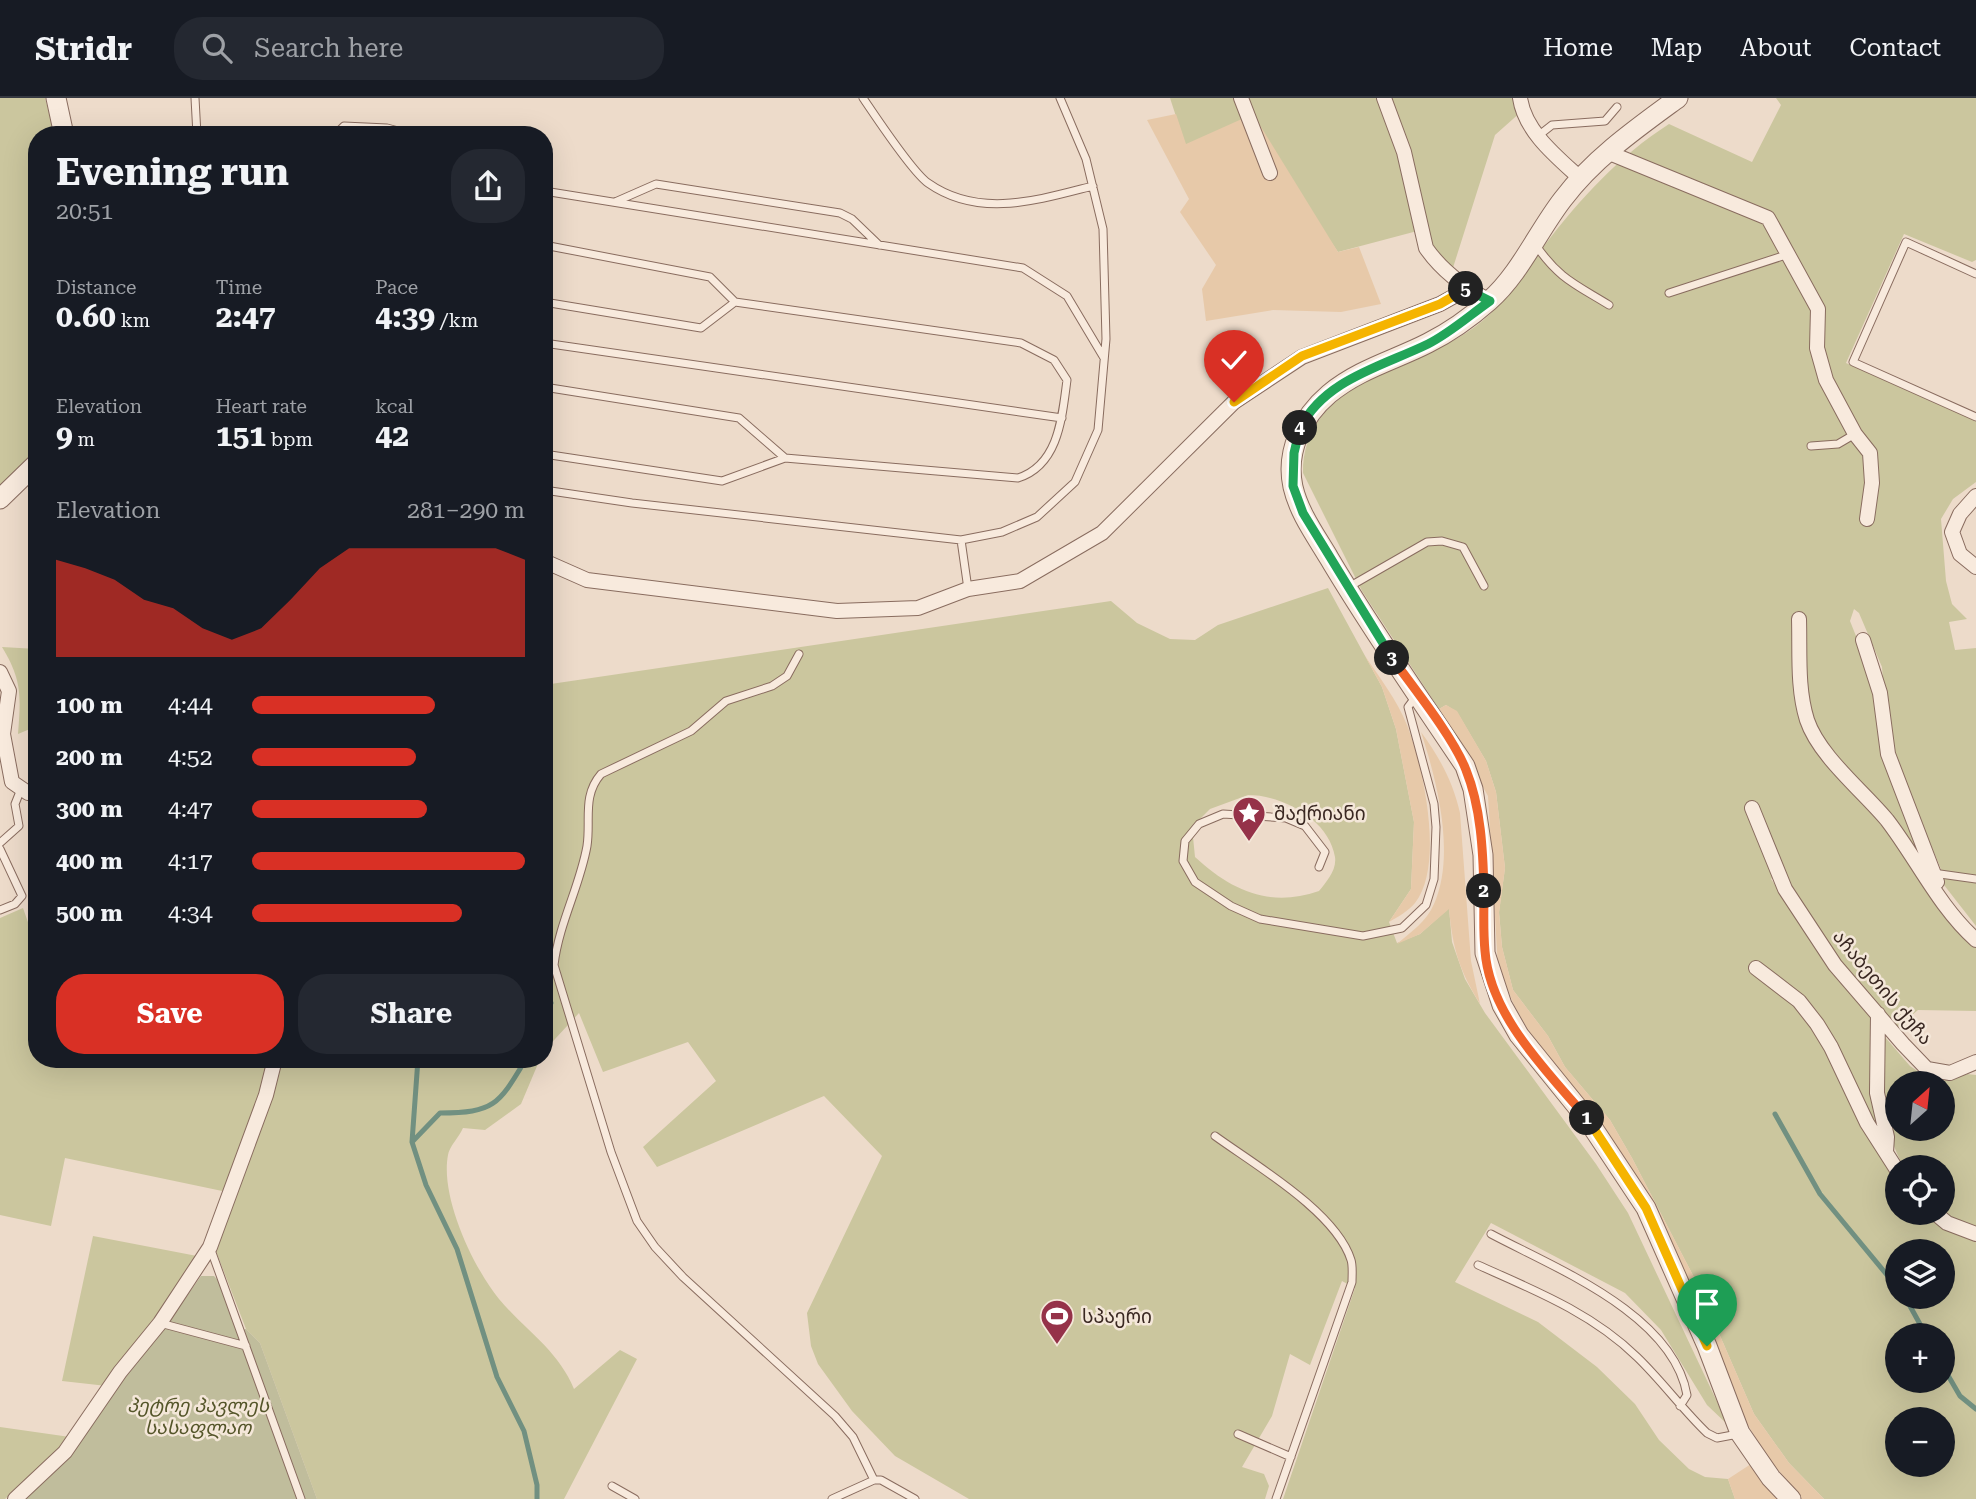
<!DOCTYPE html>
<html lang="en">
<head>
<meta charset="utf-8">
<style>
  :root { --surface:#171b24; --page:#242831; --text:#f1f3f6; --muted:#9ea1a6; --line:#363941; --accent:#d93025 }
  body { margin:0; font-family:"Roboto Serif","Noto Sans Georgian",serif; background:var(--page); color:var(--text); height:100vh; display:flex; flex-direction:column; font-size:26px; white-space:nowrap }
  * { box-sizing:border-box; margin:0 }
  p { font-size:23px; color:var(--muted) }
  .icon { flex:none; width:38px; height:38px; fill:none; stroke:currentColor; stroke-width:2; stroke-linecap:round; stroke-linejoin:round }
  .map { position:relative; flex:1; overflow:hidden }
  .sheet { position:absolute; left:28px; top:28px; width:525px; height:942px; display:flex; flex-direction:column; background:var(--surface); border-radius:28px; box-shadow:0 7px 28px #0002 }
  .sheet>* { flex:none }
  .needle { width:46px; rotate:27deg }
  .fabs { position:absolute; left:1885px; top:973px; display:grid; gap:14px }
  .fabs a { display:grid; place-items:center; width:70px; height:70px; border-radius:50%; background:var(--surface); box-shadow:0 7px 28px #0002; font-size:35px }
  .pin { position:absolute; display:grid; place-items:center; width:60px; height:60px; color:#fff; margin:-72px -30px; border-radius:50% 50% 50% 0; rotate:-45deg; box-shadow:0 0 7px #0007 }
  .pin .icon { rotate:45deg }
  .km { position:absolute; width:35px; height:35px; margin:-18px; border-radius:50%; background:#222; color:#fff; font-size:19px; line-height:35px; text-align:center }
  .round { display:grid; place-items:center; flex:none; width:74px; height:74px; border-radius:28px; background:var(--page) }
  .overview { display:flex; align-items:center; justify-content:space-between; height:119px; padding:0 28px }
  h1 { font-size:38px; font-weight:700; line-height:52px }
  .figures { display:grid; grid-template-columns:repeat(3,1fr); gap:10px; height:119px; padding:7px 28px }
  .figures div { display:grid; align-content:center }
  .figures b { font-size:30px; font-weight:700 }
  .figures small { font-size:19px; font-weight:400 }
  .figures p { font-size:19px }
  .chart { height:196px; padding:14px 28px }
  .chart p { display:flex; justify-content:space-between }
  .chart svg { width:100%; height:126px; margin-top:7px; fill:var(--accent); opacity:.7 }
  .action { display:flex; gap:14px; margin-top:auto; padding:14px 28px }
  .action a { flex:1; height:80px; border-radius:28px; background:var(--accent); color:#fff; font-size:28px; font-weight:700; line-height:80px; text-align:center }
  .action a+a { background:var(--page); color:var(--text) }
  ul { padding:0 28px; list-style:none; font-size:23px }
  li { display:grid; grid-template-columns:112px 84px 1fr; align-items:center; height:52px }
  li i { height:18px; border-radius:9px; background:var(--accent) }
  header { display:flex; align-items:center; gap:42px; box-sizing:border-box; height:98px; padding:0 35px; background:var(--surface); border-bottom:2px solid var(--line) }
  header strong { font-size:33px }
  nav { display:flex; gap:38px; margin-inline-start:auto; font-size:24px }
  .search { width:490px; height:63px; background:var(--page); display:flex; align-items:center; gap:18px; box-sizing:border-box; padding:0 24px; border-radius:28px; color:var(--muted); font-size:26px }
  .map>svg:first-child { display:block }
  .green { fill:#cbc69e; fill-rule:evenodd }
  .sand { fill:#e7c9a9 }
  .cemetery { fill:#c0bd9c }
  .lines { fill:none; stroke-linecap:round; stroke-linejoin:round }
  .stream { stroke:#719081; stroke-width:5 }
  .service-casing { stroke:#896c5f; stroke-width:9 }
  .minor-casing { stroke:#896c5f; stroke-width:16 }
  .tertiary-casing { stroke:#896c5f; stroke-width:21 }
  .service { stroke:#f8eadd; stroke-width:7 }
  .minor { stroke:#f8eadd; stroke-width:14 }
  .tertiary { stroke:#f8eadd; stroke-width:19 }
  .split-1-casing { stroke:#fff; stroke-width:14 }
  .split-2-casing { stroke:#fff; stroke-width:14 }
  .split-3-casing { stroke:#fff; stroke-width:14 }
  .split-4-casing { stroke:#fff; stroke-width:14 }
  .split-5-casing { stroke:#fff; stroke-width:14 }
  .split-6-casing { stroke:#fff; stroke-width:14 }
  .split-1 { stroke:#f5b400; stroke-width:9 }
  .split-2 { stroke:#f0652b; stroke-width:9 }
  .split-3 { stroke:#f0652b; stroke-width:9 }
  .split-4 { stroke:#22a559; stroke-width:9 }
  .split-5 { stroke:#22a559; stroke-width:9 }
  .split-6 { stroke:#f5b400; stroke-width:9 }
  .labels { text-anchor:middle; stroke-width:5; stroke-linejoin:round; paint-order:stroke }
  .poi-label { font-size:19px; fill:#3a2822; stroke:#f4e7d9; text-anchor:start }
  .street-label { font-size:19px; fill:#3a2822; stroke:#f4e7d9 }
  .park-label { font-size:19px; font-style:italic; fill:#545529; stroke:#f4e7d9 }
</style>
</head>
<body>
<header>
<strong>Stridr</strong>
<div class="search"><svg class="icon" aria-label="search" viewBox="0 0 24 24"><circle cx="10" cy="10" r="6"/><path d="M15 15l6 6"/></svg>Search here</div>
<nav><a>Home</a><a>Map</a><a>About</a><a>Contact</a></nav>
</header>
<div class="map">
<svg width="1976" height="1401" viewBox="0 0 1976 1401">
  <rect width="100%" height="100%" fill="#eddbca"/>
  <path class="green" d="M0,0h45l10,37h-18v309l-6,12 -31,31z
    M1170,0h350l2,13 -27,24 -44,139 -30,-44 -83,22 -24,-35 -129,-73z
    M1776,0h200v162l-4,2 -68,-28 -58,129 130,57v62l-23,17 -12,20 5,62 6,23 15,15 -18,3 6,28 21,-2v278l-32,-41 -1,-11 -43,-103 -13,-40 -5,-64 -23,-54 -5,-4 -4,12 16,40 56,203 -46,-48 100,132v63l-58,-1 -24,20 -67,-84 -48,-74 -8,7 31,45 71,92 10,120 -76,-121 90,159v39h30l12,12 37,12v262h-152l-35,-36 -35,-49 -56,-129 -66,-127 -22,-38 -45,-53 -17,-31 -35,-46 -11,-43 -3,-35 6,-44 -9,-76 -10,-31 -29,-49 -11,-7 -7,4 -77,-118 -59,-118c0,-90 103,-101 163,-140 34,-21 54,-55 78,-87 36,-47 75,-90 125,-122l83,38 29,-57zM1897,1153h45v46h-45zM1897,1237h45v46h-45zM1897,1321h45v46h-45z
    M1328,490l54,99 14,42 18,93 -3,67 -22,33 8,21 23,-9 29,-26 3,34 13,37 20,34 111,151 32,49 100,212 -21,-20 -46,-75 -36,-37 -134,-70 -36,59 83,40 59,45 38,37 24,36 30,29 16,8 23,2 7,20h-452l72,-211 -13,-7 -32,84 -20,-11 -18,62 -30,51 22,7 5,12 -4,13h-296l-74,-43 -43,-45 -34,-47 -7,-18 -4,-33 75,-157 -58,-60 -167,71 -14,-20 73,-66 -28,-39 -85,30 -24,-59 -35,38v-366l567,-84 26,22 33,16 25,1 23,-15zM1248,697c34,0 81,24 87,62 2,13 -9,25 -16,34 -49,17 -87,0 -124,-34l-3,-30 18,-18z
    M2,549l35,2v77l-19,8c3,-38 4,-54 -16,-87z
    M23,810l7,20 7,-2v133h232l-8,39 -34,94 -162,-34 -14,68 -51,-11v-297z
    M1885,939l25,29 25,17 32,-9 9,1v154l-15,-3 -19,-13v-46h-38c-23,-40 -23,-83 -22,-128zM1897,985h45v46h-45z
    M279,961h261l-19,45 -36,26 -22,-2c-4,9 -14,19 -15,27 -8,42 25,112 51,144 26,31 59,51 75,90l46,-39 17,9 -73,140h-247l-57,-156 -14,-14 -32,-83z
    M93,1138l104,20 -29,48 -61,82 -45,-5z
    M0,1329l70,10 -20,24 -45,38h-5z"/>
  <path class="sand" d="M1176,16l10,30 67,-30 85,138 21,-5 22,57 -40,8 -68,-2 -67,11 -4,-32 14,-24 -36,-53 9,-13 -42,-79z
    M1365,558c15,22 32,44 42,69 16,41 38,140 8,178 -7,8 -17,14 -26,19l22,-33 3,-67 -18,-93 -14,-42z
    M1446,607l11,6 29,50 10,31 9,76 -6,45 3,34 11,43 35,46 17,31 45,53 22,38 66,127 56,129 35,49 35,36h-23l-36,-46 -28,-46 -89,-198 -104,-151 -29,-51 -17,-39 -10,-172 -49,-87z
    M1421,634c19,26 32,50 39,81l11,148 9,43c-21,-35 -27,-54 -31,-95l-29,25 -23,10c14,-12 30,-23 37,-40 22,-49 3,-123 -13,-172z
    M1751,1366l30,35h-46l-7,-20z"/>
  <path class="cemetery" d="M201,1178h13l6,6 17,49 9,-2 14,14 57,156h-295l142,-171z"/>
  <g class="lines">
    <path class="stream" d="M544,920l7,-15
      M418,961l-6,83 14,43 31,64 40,128 27,54 13,54v14
      M1775,1016l45,80 77,93
      M413,1043l27,-28c55,0 59,-9 86,-54
      M1905,1199l21,38
      M1942,1267l18,31 16,13"/>
    <defs>
      <path id="service" d="M195,0l2,37
        M863,0c13,19 49,74 65,85 51,36 110,17 165,3
        M335,37l9,-9 43,2 26,7
        M1538,38l14,-11 53,-4 12,-14
        M544,93l479,77 44,28 37,62
        M615,104l41,-18 184,29 12,6 27,26
        M1535,146c24,35 40,40 74,61
        M544,147l166,32 25,25 286,41 33,17 13,20c-5,37 -8,85 -49,98l-233,-20
        M1976,176l-70,-32 -53,120 123,55
        M1669,195l120,-39
        M544,204l157,26 34,-26
        M544,245l518,75
        M544,289l195,31 46,40 -63,23 -178,-27
        M1811,348l27,-2 17,-10
        M544,392l88,13 329,37 7,49
        M961,442l41,-8 35,-15 38,-35 23,-52 8,-91 -3,-110 -17,-70 -26,-61
        M1347,490l80,-46 15,-1 21,6 21,39
        M799,556l-12,22 -15,10 -46,15 -35,30 -90,43c-19,22 -10,46 -14,72 -7,40 -28,77 -33,119l57,187 26,69 18,26 28,30 152,139 18,21 21,43
        M0,745l19,-17 -4,-22 6,-15
        M0,751l22,47 -7,8 -15,6
        M1319,769l6,-15 -20,-26 -19,-8 -63,-4 -24,10 -14,17 -2,20 12,21 36,24 29,13 103,17 39,-8 24,-23 8,-26 2,-52 -2,-23 -26,-97 9,-12
        M1933,775l43,6
        M1215,1038c40,29 121,76 136,124 2,6 1,15 1,22l-76,217
        M1491,1136c64,34 182,80 196,161l-7,11
        M211,1152l90,249
        M1478,1167c56,25 114,48 159,92 25,24 45,52 70,76l10,5 21,-4
        M160,1225l86,23
        M1238,1336l53,23
        M612,1388l23,13
        M832,1401l42,-19h7l34,19"/>
      <path id="minor" d="M1241,0l29,75
        M1384,0l20,54 22,96c16,23 39,40 64,53
        M1520,0c5,34 37,59 61,81
        M1607,54l161,66 50,91 -1,39 9,32 29,54 15,19 2,30 -5,36
        M1976,398l-16,18 -8,18 8,22 16,13
        M544,463l43,19 250,31 81,-3 50,-19 52,-8 82,-48 132,-131 68,-45 138,-53 27,-15
        M1799,521c1,34 -2,69 8,101 12,36 56,71 80,100 30,39 52,87 89,120
        M1863,542l17,53 8,61 49,128
        M0,574l9,19 -6,43 9,48 16,11 9,-1
        M1752,710l33,81 50,76 68,79 24,25 23,4 26,-11
        M1756,870l43,33 18,23 14,23 36,76 30,47
        M1878,916l-1,79 10,44 -1,15
        M1935,1115l12,10 29,11
        M15,1401l50,-47 55,-80 40,-49 50,-76 56,-152 9,-36"/>
      <path id="tertiary" d="M56,0l8,37
        M1678,0c-41,30 -84,60 -115,101 -25,32 -43,75 -74,102 -17,15 -41,32 -61,42 -33,17 -69,26 -99,51 -26,22 -44,57 -36,93 6,26 23,49 36,71 42,71 90,139 136,208l8,23 10,66 2,98 17,52 17,30 68,84 59,89 61,138 33,87 31,45 20,21
        M0,401l37,-36"/>
    </defs>
    <use href="#service" class="service-casing"/>
    <use href="#minor" class="minor-casing"/>
    <use href="#tertiary" class="tertiary-casing"/>
    <use href="#service" class="service"/>
    <use href="#minor" class="minor"/>
    <use href="#tertiary" class="tertiary"/>
  </g>
  <g class="lines">
    <defs>
      <path id="split-1" d="M1587,1020l59,90 61,138"/>
      <path id="split-2" d="M1484,793c0,20 -1,40 1,60 5,65 62,120 102,167"/>
      <path id="split-3" d="M1392,560c21,29 62,80 74,112 15,37 17,81 18,121"/>
      <path id="split-4" d="M1300,330l-6,25 -1,33 10,27 89,145"/>
      <path id="split-5" d="M1300,330c25,-49 83,-62 128,-84 22,-11 42,-29 62,-43l-24,-12"/>
      <path id="split-6" d="M1234,304l68,-46 138,-52 26,-15"/>
    </defs>
    <use href="#split-1" class="split-1-casing"/>
    <use href="#split-2" class="split-2-casing"/>
    <use href="#split-3" class="split-3-casing"/>
    <use href="#split-4" class="split-4-casing"/>
    <use href="#split-5" class="split-5-casing"/>
    <use href="#split-6" class="split-6-casing"/>
    <use href="#split-1" class="split-1"/>
    <use href="#split-2" class="split-2"/>
    <use href="#split-3" class="split-3"/>
    <use href="#split-4" class="split-4"/>
    <use href="#split-5" class="split-5"/>
    <use href="#split-6" class="split-6"/>
  </g>
  <defs>
    <symbol id="sight-pin" viewBox="-11 -11 22 30"><path d="M0 17L-7.5 6A9.5 9.5 0 1 1 7.5 6Z" fill="#953249" stroke="#f4e7d9"/><path d="M0-6L1.8-2.2L6-1.7L2.9 1.2L3.7 5.4L0 3.3L-3.7 5.4L-2.9 1.2L-6-1.7L-1.8-2.2Z" fill="#fff"/></symbol>
    <symbol id="stadium-pin" viewBox="-11 -11 22 30"><path d="M0 17L-7.5 6A9.5 9.5 0 1 1 7.5 6Z" fill="#953249" stroke="#f4e7d9"/><path d="M0-5a6.5 5 0 1 0 0 10a6.5 5 0 1 0 0-10ZM-3.5-1.8h7v3.6h-7Z" fill="#fff"/></symbol>
  </defs>
  <g fill-rule="evenodd">
    <use href="#sight-pin" x="1230" y="696" width="38" height="52"/>
    <use href="#stadium-pin" x="1038" y="1199" width="38" height="52"/>
  </g>
  <g class="labels">
    <g class="poi-label">
      <text x="1274" y="722">შაქრიანი</text>
      <text x="1082" y="1225">სპაერი</text>
    </g>
    <g class="street-label">
      <text transform="translate(1883 889) rotate(50)" y="7">აჩაბეთის ქუჩა</text>
    </g>
    <g class="park-label">
      <text x="198" y="1314">პეტრე პავლეს<tspan x="198" dy="22">სასაფლაო</tspan></text>
    </g>
  </g>
</svg>
<div class="fabs">
<a><svg class="needle" viewBox="-14 -14 28 28"><path d="M0-13l5 13h-10z" fill="#e53935"/><path d="M0 13l5-13h-10z" fill="#9ea1a6"/></svg></a>
<a><svg class="icon" aria-label="locate" viewBox="0 0 24 24"><circle cx="12" cy="12" r="6"/><path d="M12 2v4M12 18v4M2 12h4M18 12h4"/></svg></a>
<a><svg class="icon" aria-label="layers" viewBox="0 0 24 24"><path d="M12 4l9 5-9 5-9-5zM3 14l9 5 9-5"/></svg></a>
<a>+</a>
<a>−</a>
</div>
<div class="pin" style="left:1707px;top:1248px;background:#1e9e55"><svg class="icon" aria-label="arrive" viewBox="0 0 24 24"><path d="M6 21V4h12l-3 4 3 4H6"/></svg></div>
<div class="pin" style="left:1234px;top:304px;background:#d93025"><svg class="icon" aria-label="check" viewBox="0 0 24 24"><path d="M5 12l5 5 9-10"/></svg></div>
<b class="km" style="left:1587px;top:1020px">1</b>
<b class="km" style="left:1484px;top:793px">2</b>
<b class="km" style="left:1392px;top:560px">3</b>
<b class="km" style="left:1300px;top:330px">4</b>
<b class="km" style="left:1466px;top:191px">5</b>
<section class="sheet">
<div class="overview"><div><h1>Evening run</h1><p>20:51</p></div><a class="round"><svg class="icon" aria-label="share" viewBox="0 0 24 24"><path d="M12 15V3M7 8l5-5 5 5M5 13v7h14v-7"/></svg></a></div>
<div class="figures">
<div><p>Distance</p><b>0.60<small> km</small></b></div>
<div><p>Time</p><b>2:47</b></div>
<div><p>Pace</p><b>4:39<small> /km</small></b></div>
</div>
<div class="figures">
<div><p>Elevation</p><b>9<small> m</small></b></div>
<div><p>Heart rate</p><b>151<small> bpm</small></b></div>
<div><p>kcal</p><b>42</b></div>
</div>
<div class="chart"><p><span>Elevation</span>281–290 m</p>
<svg viewBox="0 0 160 44" preserveAspectRatio="none"><path d="M0 44V10L10 13L20 17L30 24L40 27L50 34L60 38L70 34L80 24L90 13L100 6L110 6L120 6L130 6L140 6L150 6L160 10V44z"/></svg>
</div>
<ul>
<li><b>100 m</b>4:44<i style="width:67%"></i></li>
<li><b>200 m</b>4:52<i style="width:60%"></i></li>
<li><b>300 m</b>4:47<i style="width:64%"></i></li>
<li><b>400 m</b>4:17<i style="width:100%"></i></li>
<li><b>500 m</b>4:34<i style="width:77%"></i></li>
</ul>
<div class="action"><a>Save</a><a>Share</a></div>
</section>
</div>
</body>
</html>
